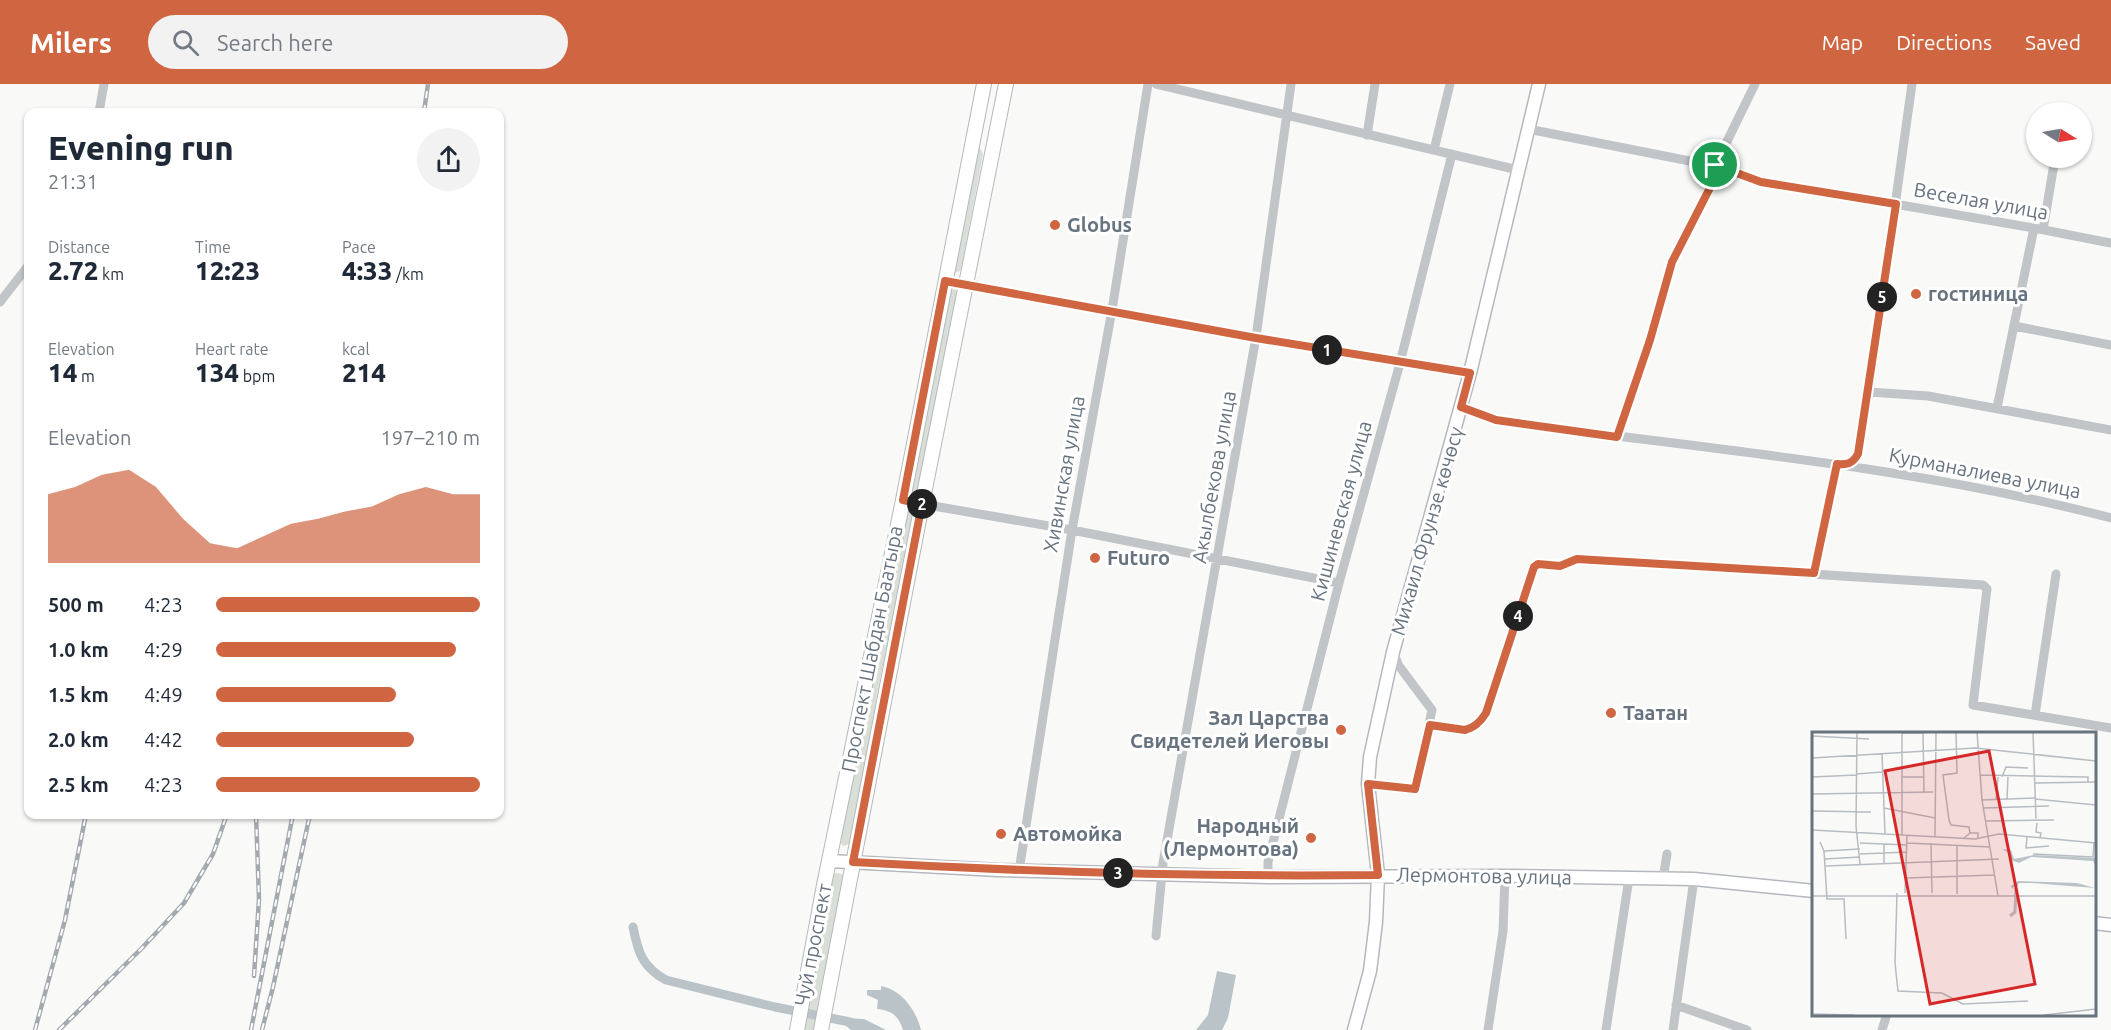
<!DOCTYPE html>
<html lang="en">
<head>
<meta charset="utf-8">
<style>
  :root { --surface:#fff; --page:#f2f2f3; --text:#1f2937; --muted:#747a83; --accent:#d06641 }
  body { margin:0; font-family:Ubuntu,sans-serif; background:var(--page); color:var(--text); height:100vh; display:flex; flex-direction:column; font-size:22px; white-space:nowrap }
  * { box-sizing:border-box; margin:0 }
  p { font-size:20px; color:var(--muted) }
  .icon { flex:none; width:33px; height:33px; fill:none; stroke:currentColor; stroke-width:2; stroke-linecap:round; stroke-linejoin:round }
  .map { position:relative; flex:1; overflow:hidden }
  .sheet { position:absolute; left:24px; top:24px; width:480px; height:711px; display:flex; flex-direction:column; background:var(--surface); border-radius:12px; box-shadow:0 2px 4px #0004 }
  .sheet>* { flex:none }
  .needle { width:39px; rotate:101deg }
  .fabs { position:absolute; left:2026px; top:18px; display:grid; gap:12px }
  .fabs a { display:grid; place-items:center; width:66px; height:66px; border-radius:50%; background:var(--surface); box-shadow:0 2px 4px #0004; font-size:30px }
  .pin { position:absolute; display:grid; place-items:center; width:51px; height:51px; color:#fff; margin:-26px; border:3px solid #fff; border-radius:50%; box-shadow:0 2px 6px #0007 }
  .km { position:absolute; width:30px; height:30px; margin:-15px; border-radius:50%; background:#222; color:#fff; font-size:16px; line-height:30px; text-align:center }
  .round { display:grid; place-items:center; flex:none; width:63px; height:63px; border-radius:32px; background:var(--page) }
  .head { display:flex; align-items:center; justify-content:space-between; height:102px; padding:0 24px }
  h1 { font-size:33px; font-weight:800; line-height:45px }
  .metrics { display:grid; grid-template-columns:repeat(3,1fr); gap:9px; height:102px; padding:6px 24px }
  .metrics div { display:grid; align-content:center }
  .metrics b { font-size:26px; font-weight:800 }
  .metrics small { font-size:16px; font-weight:400 }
  .metrics p { font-size:16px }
  .chart { height:168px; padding:12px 24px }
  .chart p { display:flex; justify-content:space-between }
  .chart svg { width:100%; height:108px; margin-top:6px; fill:var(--accent); opacity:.7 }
  ul { padding:0 24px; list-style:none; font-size:20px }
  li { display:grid; grid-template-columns:96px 72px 1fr; align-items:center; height:45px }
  li i { height:15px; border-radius:8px; background:var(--accent) }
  header { display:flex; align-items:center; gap:36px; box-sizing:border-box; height:84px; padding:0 30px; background:var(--accent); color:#fff }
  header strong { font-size:28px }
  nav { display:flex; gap:33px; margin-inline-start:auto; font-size:21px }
  .search { width:420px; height:54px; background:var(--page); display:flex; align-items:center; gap:15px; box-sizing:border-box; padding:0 21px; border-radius:33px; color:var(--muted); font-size:22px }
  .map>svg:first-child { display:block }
  .green { fill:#d9ded7 }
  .water { fill:#bac4c8 }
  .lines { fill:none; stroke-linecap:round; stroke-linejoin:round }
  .canal { stroke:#bac4c8; stroke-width:9 }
  .secondary-casing { stroke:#b4b8bd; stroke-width:15 }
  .primary-casing { stroke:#b5b9bc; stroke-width:16 }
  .minor { stroke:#c1c5c8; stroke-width:9 }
  .secondary { stroke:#fff; stroke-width:12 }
  .primary { stroke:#fff; stroke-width:14 }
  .rail-casing { stroke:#a3a9ae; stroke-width:4.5 }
  .rail { stroke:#fff; stroke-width:2; stroke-dasharray:7; stroke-linecap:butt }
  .route-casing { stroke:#fff; stroke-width:12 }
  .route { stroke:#d06641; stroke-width:8 }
  .poi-dot { fill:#d06641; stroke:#fff; stroke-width:2 }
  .labels { text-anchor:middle; stroke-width:6; stroke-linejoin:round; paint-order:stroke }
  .street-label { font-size:20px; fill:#67747f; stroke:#fff }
  .poi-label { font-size:20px; font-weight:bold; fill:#67747f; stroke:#fff; text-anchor:start }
  .inset-river { fill:none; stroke:#bac4c8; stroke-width:3 }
  .inset-road { fill:none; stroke:#b6bcc1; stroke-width:1.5 }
  .view { fill:#d62828; fill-opacity:0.15; stroke:#d62828; stroke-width:3 }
  .inset-edge { fill:none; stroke:#67747f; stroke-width:3 }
</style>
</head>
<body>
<header>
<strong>Milers</strong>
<div class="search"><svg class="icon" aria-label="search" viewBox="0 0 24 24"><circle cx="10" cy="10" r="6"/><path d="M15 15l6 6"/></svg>Search here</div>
<nav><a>Map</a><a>Directions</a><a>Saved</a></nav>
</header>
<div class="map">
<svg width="2111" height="946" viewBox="0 0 2111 946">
  <rect width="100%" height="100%" fill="#f9f9f8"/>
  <path class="green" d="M977,64h3l3,6 -21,110 -2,7 -5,2h-3z
    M949,204l7,2 1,5 -37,195 -3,2 -8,-1z
    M908,423h2l4,5 -36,177 -27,154 -7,3 -3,-2 1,-9 12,-67z
    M835,789l7,1 2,3 -28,153h-14l30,-155z"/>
  <path class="water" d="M1217,887l19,4 -8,43 -6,12h-26l12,-15z
    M881,902c21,4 35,24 40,44h-18c-4,-14 -12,-20 -26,-21l1,-9 -11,-5v-5h14z
    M844,934l20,1 22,11h-35l-6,-5z"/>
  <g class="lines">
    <path class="canal" d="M633,843c5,25 9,40 33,53l109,27 75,15 26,8"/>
    <defs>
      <path id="secondary" d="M830,777l168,9 270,7 237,-1 189,3 120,12
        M2094,839l17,2
        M1354,946l16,-59 6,-49 2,-47 -10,-91 2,-27 23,-105 77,-279 69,-289"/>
      <path id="primary" d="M797,946l27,-145 79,-385 81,-416
        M821,946l101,-526 84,-420"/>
    </defs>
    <use href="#secondary" class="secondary-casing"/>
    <use href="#primary" class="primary-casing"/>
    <path class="minor" d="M1156,0l362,86
      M99,28l5,-28
      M1528,45l187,37 46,15 273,47 77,15
      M1367,51l8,-51
      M1434,66l16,-66
      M2043,146l12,-72
      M966,200l290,53 214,36
      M0,218l28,-36
      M2014,242l97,19
      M1869,308l59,4 183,34
      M1461,323l35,13c205,29 414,45 615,98
      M1997,324l37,-180
      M1617,353l33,-96 22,-79 44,-86 -1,-10 40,-82
      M1847,381l7,-4 4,-6 11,-63 43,-308
      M922,420l150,26 267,53
      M1814,489l23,-109
      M2035,631l21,-141
      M1430,641l35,5c9,-2 16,-9 21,-17l48,-145 7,-4 19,1 17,-6 406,26 4,4 -14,116 138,23
      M1368,700l44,6 3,-1 17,-79 -33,-44 -6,-14
      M1019,787l53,-341 40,-220 36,-226
      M1268,793v-15l71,-279 61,-220 52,-209
      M1663,795l4,-25
      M1156,852l7,-73 93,-526 35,-253
      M1676,921l71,25
      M1488,946l15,-99 2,-55
      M1606,946l23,-152
      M1673,946l21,-151
      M1882,946l5,-16"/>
    <use href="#secondary" class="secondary"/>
    <use href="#primary" class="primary"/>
    <defs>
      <path id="rail" d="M424,28l4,-28
        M254,892l5,-77 -3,-85
        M35,946l30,-110 21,-106
        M59,946l83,-82 42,-45 29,-49 14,-40
        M251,946l42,-216
        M262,946l11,-43 37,-173"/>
    </defs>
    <use href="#rail" class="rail-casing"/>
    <use href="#rail" class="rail"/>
  </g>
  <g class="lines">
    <defs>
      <path id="route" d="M1715,81l46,17 135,22 -38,250c-6,10 -11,11 -21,10l-23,109 -237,-14 -17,7 -22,-2 -4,3 -48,146c-5,8 -12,15 -21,17l-35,-5 -15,64 -47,-5 10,91c-175,2 -350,-3 -525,-13l69,-358 -19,-4 42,-219 311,57 214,35 -9,34 35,13 121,17 33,-97 22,-78 44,-86z"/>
    </defs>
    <use href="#route" class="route-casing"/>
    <use href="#route" class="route"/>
  </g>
  <g class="poi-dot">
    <circle cx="1055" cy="141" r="6"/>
    <circle cx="1916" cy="210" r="6"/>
    <circle cx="1095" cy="474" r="6"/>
    <circle cx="1611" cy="629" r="6"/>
    <circle cx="1341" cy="646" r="6"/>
    <circle cx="1001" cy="750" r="6"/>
    <circle cx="1311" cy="754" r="6"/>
  </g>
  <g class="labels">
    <g class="street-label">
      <text transform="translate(1981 117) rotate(10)" y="7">Веселая улица</text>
      <text transform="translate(1985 389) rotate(11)" y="7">Курманалиева улица</text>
      <text transform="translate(1064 390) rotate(-80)" y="7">Хивинская улица</text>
      <text transform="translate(1214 393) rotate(-80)" y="7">Акылбекова улица</text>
      <text transform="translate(1341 427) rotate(-75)" y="7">Кишиневская улица</text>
      <text transform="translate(1427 447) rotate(-74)" y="7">Михаил Фрунзе көчөсү</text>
      <text transform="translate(872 565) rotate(-79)" y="7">Проспект Шабдан Баатыра</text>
      <text transform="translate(1484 792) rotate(1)" y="7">Лермонтова улица</text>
      <text transform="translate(813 861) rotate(-79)" y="7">Чуй проспект</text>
    </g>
    <g class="poi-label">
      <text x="1067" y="148">Globus</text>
      <text x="1928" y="217">гостиница</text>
      <text x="1107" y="481">Futuro</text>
      <text x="1623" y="636">Таатан</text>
      <text x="1329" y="641" text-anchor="end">Зал Царства<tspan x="1329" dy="23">Свидетелей Иеговы</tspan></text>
      <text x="1299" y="749" text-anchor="end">Народный<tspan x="1299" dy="23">(Лермонтова)</tspan></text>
      <text x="1013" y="757">Автомойка</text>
    </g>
  </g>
  <g transform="translate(1812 648)">
    <rect width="284" height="284" fill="#f9f9f8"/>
    <path d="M190,117l9,1 3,9 20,-4 61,3v7l-2,-4 -62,-4 -12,6 -8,-3 -2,-7zM206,149l59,2 18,5 -64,-5h-12l-4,8 1,-7 -4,5 -1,-3z" fill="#bac4c8"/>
    <path class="inset-river" d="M198,184l5,-4 1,-24"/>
    <path class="inset-road" d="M45,0l-1,94 4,38M90,0v103M111,0l1,60M144,0l1,41 -14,2 6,45 2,5 18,2 1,6M165,0l5,68 16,96M221,0l3,87M90,1h21M0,4l57,3M70,22l3,80M0,26l163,-10 121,13M44,42l26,-2M168,43l103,2h5v6M0,45l44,-2M91,45h20M190,45l4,-10 22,1M223,51l61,-1M0,62l121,-2M195,67l1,-22M223,67l61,6M170,68l53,-2M184,68l2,-23M72,76l51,10M171,76l66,-2M0,79l59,1M173,89l69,-1M225,91l-1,9 5,1 -1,5M0,98l163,9 24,-5 97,9M123,104l1,-104M215,105l-1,11 23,-2M152,106l6,-5h8v5M8,110l4,9 3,48h17l2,40M48,111l47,2M95,111l83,4M119,111l1,50M72,112v19M145,114v48M12,119l36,-2M48,122l47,-2M221,122l60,3 1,-14M13,127l35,-2M14,134l173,-7M93,146l90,-3M85,161l-2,70 3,28 44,2 21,11 65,-3M93,161l2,-58M0,164h284M0,282l42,1M232,283l52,-6"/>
    <path class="view" d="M177,19l46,233 -105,20 -45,-233z"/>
    <rect width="284" height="284" class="inset-edge"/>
  </g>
</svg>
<div class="fabs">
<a><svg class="needle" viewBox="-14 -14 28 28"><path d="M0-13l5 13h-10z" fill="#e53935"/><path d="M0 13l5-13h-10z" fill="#747a83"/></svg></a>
</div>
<div class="pin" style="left:1715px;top:81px;background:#1e9e55"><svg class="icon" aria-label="arrive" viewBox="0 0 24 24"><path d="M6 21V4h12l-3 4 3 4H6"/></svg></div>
<b class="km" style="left:1327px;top:266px">1</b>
<b class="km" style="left:922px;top:420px">2</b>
<b class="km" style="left:1118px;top:789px">3</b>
<b class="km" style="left:1518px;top:532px">4</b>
<b class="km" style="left:1882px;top:213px">5</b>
<section class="sheet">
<div class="head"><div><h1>Evening run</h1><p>21:31</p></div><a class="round"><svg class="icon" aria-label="share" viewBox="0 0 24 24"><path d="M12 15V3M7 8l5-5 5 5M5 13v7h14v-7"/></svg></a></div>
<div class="metrics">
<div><p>Distance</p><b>2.72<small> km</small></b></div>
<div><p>Time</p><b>12:23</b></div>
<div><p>Pace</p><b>4:33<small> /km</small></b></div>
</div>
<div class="metrics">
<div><p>Elevation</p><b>14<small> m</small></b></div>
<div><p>Heart rate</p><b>134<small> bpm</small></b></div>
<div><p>kcal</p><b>214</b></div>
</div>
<div class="chart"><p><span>Elevation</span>197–210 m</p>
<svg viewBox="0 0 160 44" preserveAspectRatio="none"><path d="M0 44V16L10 13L20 8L30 6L40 13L50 26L60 36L70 38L80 33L90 28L100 26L110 23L120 21L130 16L140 13L150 16L160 16V44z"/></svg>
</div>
<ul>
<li><b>500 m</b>4:23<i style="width:100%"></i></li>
<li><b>1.0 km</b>4:29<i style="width:91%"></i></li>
<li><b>1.5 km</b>4:49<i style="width:68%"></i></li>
<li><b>2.0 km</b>4:42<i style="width:75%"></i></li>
<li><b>2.5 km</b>4:23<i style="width:100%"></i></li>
</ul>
</section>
</div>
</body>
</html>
